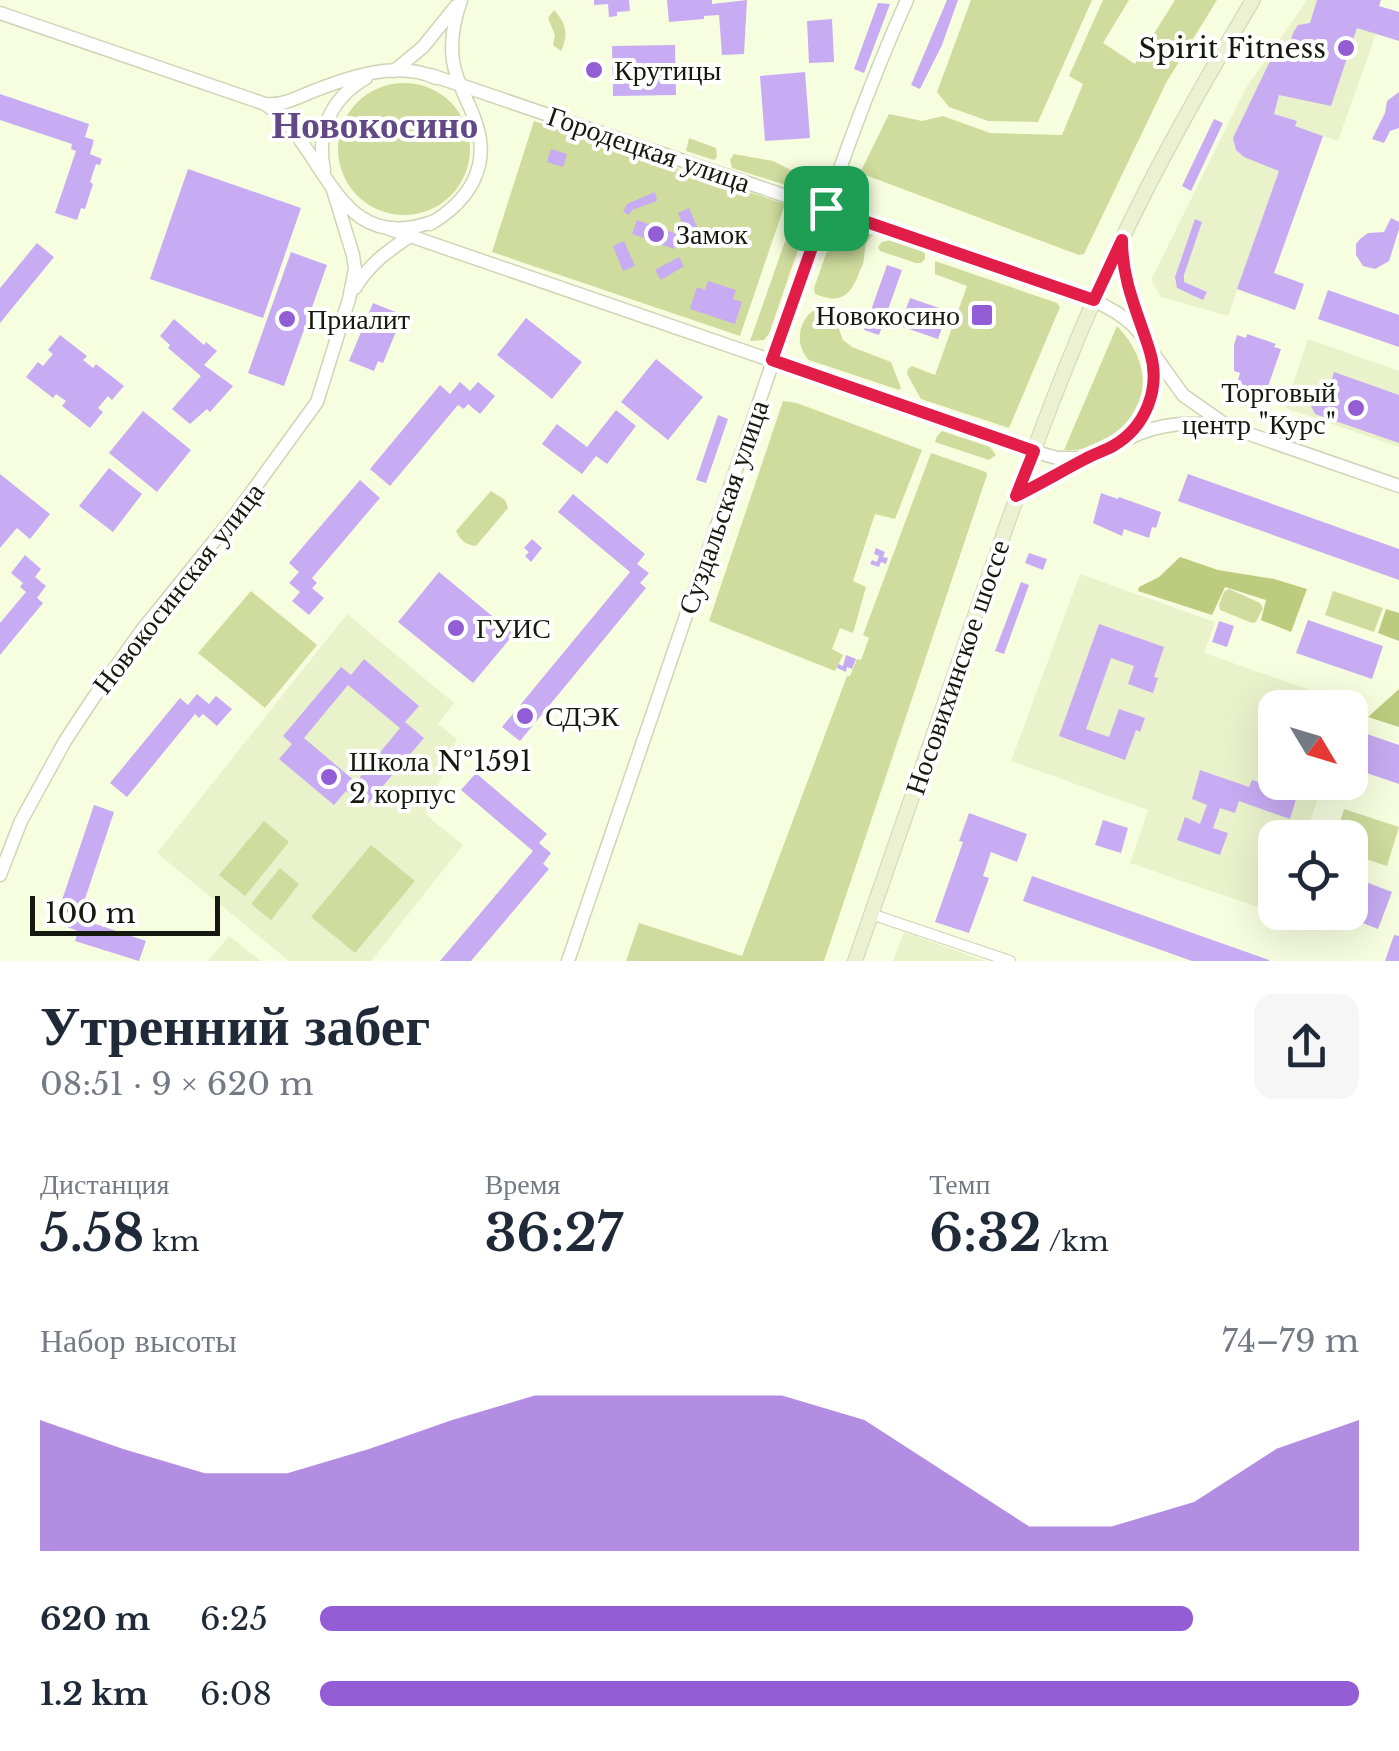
<!DOCTYPE html>
<html lang="ru">
<head>
<meta charset="utf-8">
<style>
  :root { --surface:#fff; --page:#f6f6f7; --text:#1f2937; --muted:#747a83; --accent:#925dd5 }
  body { margin:0; font-family:"Libre Baskerville",serif; background:var(--page); color:var(--text); height:100vh; display:flex; flex-direction:column; font-size:38px; white-space:nowrap }
  * { box-sizing:border-box; margin:0 }
  p { font-size:32px; color:var(--muted) }
  .icon { flex:none; width:55px; height:55px; fill:none; stroke:currentColor; stroke-width:2; stroke-linecap:round; stroke-linejoin:round }
  .map { position:relative; height:961px; overflow:hidden }
  .panel { display:flex; flex-direction:column; background:var(--surface); flex:1 }
  .panel>* { flex:none }
  .needle { width:65px; rotate:128deg }
  .fabs { position:absolute; left:1258px; top:690px; display:grid; gap:20px }
  .fabs a { display:grid; place-items:center; width:110px; height:110px; border-radius:20px; background:var(--surface); box-shadow:0 10px 40px #0002; font-size:50px }
  .scale { position:absolute; left:30px; bottom:25px; width:190px; box-sizing:border-box; padding-left:10px; border:5px solid #16190e; border-top:0; font-size:28px; line-height:35px; white-space:nowrap; color:#16190e; -webkit-text-stroke:8px #fff; paint-order:stroke }
  .pin { position:absolute; display:grid; place-items:center; width:85px; height:85px; color:#fff; margin:-42px; border-radius:20px; box-shadow:0 5px 15px #0006 }
  .round { display:grid; place-items:center; flex:none; width:105px; height:105px; border-radius:20px; background:var(--page) }
  .head { display:flex; align-items:center; justify-content:space-between; height:170px; padding:0 40px }
  h1 { font-size:55px; font-weight:800; line-height:75px }
  .metrics { display:grid; grid-template-columns:repeat(3,1fr); gap:15px; height:170px; padding:10px 40px }
  .metrics div { display:grid; align-content:center }
  .metrics b { font-size:50px; font-weight:800 }
  .metrics small { font-size:28px; font-weight:400 }
  .metrics p { font-size:28px }
  .chart { height:280px; padding:20px 40px }
  .chart p { display:flex; justify-content:space-between }
  .chart svg { width:100%; height:180px; margin-top:10px; fill:var(--accent); opacity:.7 }
  ul { padding:0 40px; list-style:none; font-size:32px }
  li { display:grid; grid-template-columns:160px 120px 1fr; align-items:center; height:75px }
  li i { height:25px; border-radius:12px; background:var(--accent) }
  .map>svg:first-child { display:block }
  .built { fill:#eaf2cc }
  .green { fill:#cfdc9d }
  .forest { fill:#bccb7e }
  .building { fill:#c7acf3; fill-rule:evenodd }
  .lines { fill:none; stroke-linecap:round; stroke-linejoin:round }
  .minor-casing { stroke:#ced5b7; stroke-width:12 }
  .tertiary-casing { stroke:#ced5b7; stroke-width:15 }
  .secondary-casing { stroke:#ced5b7; stroke-width:16 }
  .minor { stroke:#fff; stroke-width:10 }
  .tertiary { stroke:#fff; stroke-width:12 }
  .secondary { stroke:#ecf1d2; stroke-width:14 }
  .route-casing { stroke:#fff; stroke-width:20 }
  .route { stroke:#e11d48; stroke-width:12 }
  .poi-dot { fill:#925dd5; stroke:#fff; stroke-width:4 }
  .labels { text-anchor:middle; stroke-width:8; stroke-linejoin:round; paint-order:stroke }
  .poi-label { font-size:28px; fill:#16190e; stroke:#fff; text-anchor:start }
  .street-label { font-size:28px; fill:#16190e; stroke:#fff }
  .district-label { font-size:38px; font-weight:bold; fill:#624986; stroke:#fff }
</style>
</head>
<body>
<div class="map">
<svg width="1399" height="961" viewBox="0 0 1399 961">
  <rect width="100%" height="100%" fill="#f7fedf"/>
  <path class="built" d="M1307,0h74l-10,32 5,2 -38,107 -43,-15 -67,190 -67,-19 -10,-17 95,-192z
    M1308,339l91,32v76l-114,-39z
    M1080,574l135,48 -11,31 147,51 -1,3 -75,1v74l49,1 -20,54 -29,1v74l3,1v1l-148,-51 18,-53 -137,-49z
    M347,614l107,89 -16,21 19,15 -31,76 37,30 -92,116h-82l-132,-108z
    M904,932l81,29h-92z
    M229,936l32,25h-53z"/>
  <path class="green" d="M971,0h121l-54,122 -50,-1 -39,-14 -12,-15z
    M1103,0h26l-26,43 32,21 40,-64h42l-51,83 -82,171 -5,1 -219,-82 29,-59 33,7 21,-5 47,17 72,2 21,-51 -14,-8z
    M554,10c12,13 15,24 7,41l-8,-6 2,-10 -7,-17z
    M338 149a66 66 0 1 1 132 0a66 66 0 1 1-132 0Z
    M534,121l251,83 -45,132 -248,-84z
    M689,138l27,10 1,9 -3,3 -28,-9z
    M734,154l39,7 24,12 -5,14 -60,-19 -2,-8z
    M794,216l10,7 1,6 -36,105 -5,6 -14,1z
    M844,227l29,8c-9,9 -7,11 -9,22 0,6 -3,11 -5,16 -9,24 -19,31 -44,21l-1,-6 18,-51z
    M891,240l31,10 3,4v5l-4,4h-5l-36,-12 -2,-4 4,-5z
    M935,261l122,42 3,4 -51,121 -88,-29 -14,-25 1,-5 4,-3 23,9 32,-89 -32,-12z
    M816,309l17,4 10,27 9,7 39,15 10,26 -2,2 -90,-30c-15,-15 -11,-41 7,-51z
    M1117,326c53,54 19,127 -53,124z
    M783,401l14,2 125,47 -27,69 -20,-5 -22,67 13,6 -13,46 -13,-5 -8,21 11,6 -8,16 -126,-50z
    M942,431l48,16 6,8 -7,5 -54,-18 2,-6z
    M931,453l55,19 1,3 -163,486h-198l13,-38 103,33 105,-280h3l7,-17 4,1 8,-22 -6,-3z
    M491,491l14,9 3,8 -32,38c-10,-1 -16,-6 -20,-15z
    M1229,589l31,14 3,5 -7,14 -4,1 -32,-13 -1,-5 5,-13z
    M251,591l66,54 -52,63 -67,-55z
    M1333,591l50,17 -9,24 -49,-17z
    M1344,809l55,18 -12,39 -37,-12v-16l-15,-1z
    M264,821l25,21 -44,54 -26,-21z
    M371,845l44,36 -60,72 -44,-36z
    M280,868l19,16 -28,36 -20,-16z"/>
  <path class="forest" d="M1180,557l38,13 56,9 33,10 -16,43 -30,-12 5,-20 -41,-13 -13,28 -74,-24 1,-4 20,-10z
    M1386,609l13,4v28l-21,-8z
    M1399,689v38l-31,-10 30,-27z"/>
  <path class="building" d="M594,0h35l1,11 -13,1v4l-8,1 -1,-13 -14,1z
    M667,0h45v4l35,-4 -3,54 -22,1 -3,-40 -15,1v3l-35,3z
    M947,0h11l-16,45 -22,44 -9,-4z
    M1317,0h64l-2,6 20,6v29l-42,-13 -26,78 -52,-11 -5,19 23,7 -2,5 28,10 -49,137 30,11 -9,26 -58,-21 42,-118 -35,-14 -8,-7 -3,-12 38,-79 6,-6h10l6,-20 5,-8 12,-2z
    M878,3l12,1 -26,69 -10,-4z
    M832,19l2,43 -25,1 -2,-42z
    M675,45l1,50 -63,1 -1,-50z
    M805,72l5,66 -45,3 -5,-65z
    M1399,92v36l-9,3 -6,12 -12,-4 13,-26 2,-12z
    M0,94l89,30 -4,13 9,3 -4,14 12,5 -2,6 -4,-1 -6,18 3,2 -8,25 -4,-1 -4,12 -22,-7 21,-62 -5,-2 1,-5 -72,-24z
    M1214,119l9,4 -32,68 -9,-5z
    M551,149l16,5 -4,13 -16,-5z
    M188,169l113,39 -38,110 -113,-39z
    M655,192l2,9 -25,9 -3,5 -6,-3 4,-8z
    M689,208l9,21 -11,5 -9,-21z
    M1391,218l8,4v7l-10,32 -14,8 -12,-3 -7,-11v-11l4,-5 8,-6 16,-1z
    M1195,219l7,3 -18,53v7l23,10 -4,8 -26,-12 -2,-11z
    M637,220l43,15 -6,14 -42,-15z
    M624,241l11,25 -12,5 -10,-25z
    M37,243l17,14 -54,66v-35z
    M291,252l36,13 -43,121 -36,-13z
    M679,257l5,9 -23,14 -6,-10z
    M887,265l15,5 -23,65 -15,-5z
    M708,281l28,9 -3,9 9,3 -7,22 -45,-15 7,-22 8,3z
    M1328,290l71,25v32l-81,-28z
    M910,298l38,13 -10,28 -38,-13z
    M373,303l30,12 -20,48 -5,-2 -4,10 -25,-10z
    M526,318l56,44 -30,37 -55,-44z
    M174,319l30,26 2,-3 11,9 -13,14 29,21 -23,26 -3,-3 -17,15 -18,-15 29,-33 -33,-28 2,-3 -10,-9z
    M1247,334l29,10 -2,3 7,2 -15,43 -29,-9 3,-10 -6,-2v-26l3,-10 9,3z
    M60,335l27,21 -4,4 10,8 3,-4 28,22 -12,14 -4,-4 -10,12 5,4 -13,16 -28,-22 4,-5 -10,-7 -3,4 -27,-21 12,-15 5,4 10,-12 -5,-4z
    M656,359l47,38 -35,43 -47,-38z
    M1334,372l65,23v48l-84,-29 -4,-8 1,-5 6,-7 10,-1z
    M460,382l10,9 8,-9 17,14 -15,18 -12,-10 -4,5 -6,-4 -68,81 -20,-17 70,-84 10,9z
    M616,410l20,16 -29,38 -11,-8 -14,18 -40,-30 15,-20 30,23z
    M143,411l48,39 -34,42 -48,-39z
    M718,415l10,4 -22,64 -10,-3z
    M109,468l33,26 -29,38 -34,-26z
    M0,474l50,40 -20,25 -13,-11 -17,20z
    M1188,474l211,75v31l-221,-79z
    M360,480l20,18 -68,80 5,5 -5,5 12,10 -15,17 -17,-14 8,-9 -11,-9 10,-11 -10,-9z
    M1101,493l17,6 1,-2 42,15 -5,16 -4,-1 -3,11 -25,-9 -2,7 -29,-13z
    M573,494l72,60 -8,10 12,9 -9,10 6,5 -126,153 -18,-14 128,-155 -72,-60z
    M532,539l10,9 -11,14 -6,-6 4,-4 -5,-4z
    M876,548l9,4 -2,5 5,1 -2,6 -5,-2 -2,5 -9,-3 2,-4 5,2 2,-6 -5,-2z
    M1029,553l18,6 -4,11 -18,-7z
    M25,555l16,14 -6,8 11,9 -9,12 6,5 -43,52v-32l26,-31 -6,-5 3,-4 -12,-10z
    M439,572l75,62 -41,49 -75,-61z
    M1021,582l8,3 -25,69 -9,-3z
    M1308,620l75,26 -11,33 -76,-26z
    M1219,621l15,5 -7,21 -15,-5z
    M1099,624l65,23 -10,30 4,1 -5,15 -25,-9 6,-18 -23,-8 -25,71 23,8 10,-28 26,9 -5,14 -4,-2 -11,30 -66,-24z
    M846,655l10,4 -4,10 -5,-2 -1,5 -9,-4 1,-4 5,2z
    M364,659l55,47 -14,16 19,16 -59,69 -19,-16 -12,14 -55,-46 13,-15 -9,-8 58,-69 10,8zM348,685l52,43 -44,54 -52,-44z
    M197,694l12,10 7,-8 16,13 -15,17 -14,-12 -4,4 -4,-4 -68,83 -17,-14 70,-85 8,7z
    M1364,733l35,12v39l-47,-16z
    M1266,737l9,3v26l-17,-5z
    M1200,770l49,17 3,-7 20,6 2,-4h6l-2,7 19,7 -7,23 -51,-18 -4,12 -15,-5 -7,20 15,5 -8,22 -43,-15 8,-23 15,7 7,-19 -15,-6z
    M476,773l71,61 -8,9 12,10 -8,11 6,5 -78,92h-31l93,-110 -72,-61z
    M94,805l20,7 -34,102 5,2 -1,4 62,21 -7,20 -64,-20 3,-10 -14,-5 5,-13 -10,-4z
    M969,813l58,21 -10,28 -26,-10 -8,24 6,2 -20,55 -34,-11 28,-80 -4,-1z
    M1103,820l25,8 -7,25 -26,-8z
    M1032,876l237,84v1h-77l-169,-60z
    M1350,876l42,16 -14,37 -41,-16 13,-1z
    M1394,935l5,1v25h-14z"/>
  <g class="lines">
    <defs>
      <path id="minor" d="M871,914l139,47"/>
      <path id="tertiary" d="M0,13l265,91c63,42 70,157 172,116
        M394,71l29,-24 33,-41
        M431,75l663,226c26,11 52,29 58,58 7,34 -8,69 -39,87 -9,5 -19,8 -28,13 -23,12 -45,25 -68,37
        M265,104c17,2 31,-6 46,-12 38,-15 86,-32 125,-14
        M324,170c-8,-38 7,-72 42,-92
        M430,224c39,-23 62,-58 45,-104 -7,-20 -19,-38 -22,-59 -3,-21 1,-41 8,-61
        M384,227l659,227 14,4h25
        M1121,240l4,42 17,50
        M355,288c14,-24 34,-38 58,-54
        M1153,353l30,42 40,28
        M1129,438c33,-16 65,-17 100,-11l170,59
        M0,875l21,-54 44,-80 29,-44 48,-67 90,-111 85,-117 32,-103 6,-30 -2,-14 -20,-65
        M568,961c73,-208 141,-418 214,-626 39,-112 76,-226 125,-335"/>
      <path id="secondary" d="M855,961c41,-119 83,-238 124,-357 43,-123 87,-248 143,-365 39,-82 84,-161 131,-239"/>
    </defs>
    <use href="#minor" class="minor-casing"/>
    <use href="#tertiary" class="tertiary-casing"/>
    <use href="#secondary" class="secondary-casing"/>
    <use href="#minor" class="minor"/>
    <use href="#tertiary" class="tertiary"/>
    <use href="#secondary" class="secondary"/>
  </g>
  <g class="lines">
    <defs>
      <path id="route" d="M826,208l268,92 28,-60c0,42 16,73 28,112 11,36 -4,75 -37,94 -9,5 -19,8 -28,13 -23,12 -45,25 -69,37l18,-45 -262,-91z"/>
    </defs>
    <use href="#route" class="route-casing"/>
    <use href="#route" class="route"/>
  </g>
  <g class="poi-dot">
    <circle cx="1346" cy="48" r="10"/>
    <circle cx="594" cy="70" r="10"/>
    <circle cx="656" cy="234" r="10"/>
    <rect x="970" y="303" width="24" height="24" rx="5"/>
    <circle cx="287" cy="319" r="10"/>
    <circle cx="1356" cy="408" r="10"/>
    <circle cx="456" cy="628" r="10"/>
    <circle cx="525" cy="716" r="10"/>
    <circle cx="329" cy="777" r="10"/>
  </g>
  <g class="labels">
    <g class="poi-label">
      <text x="1326" y="58" text-anchor="end">Spirit Fitness</text>
      <text x="614" y="80">Крутицы</text>
      <text x="676" y="244">Замок</text>
      <text x="960" y="325" text-anchor="end">Новокосино</text>
      <text x="307" y="329">Приалит</text>
      <text x="1336" y="402" text-anchor="end">Торговый<tspan x="1336" dy="32">центр "Курс"</tspan></text>
      <text x="476" y="638">ГУИС</text>
      <text x="545" y="726">СДЭК</text>
      <text x="349" y="771">Школа №1591<tspan x="349" dy="32">2 корпус</tspan></text>
    </g>
    <g class="street-label">
      <text transform="translate(649 149) rotate(19)" y="10">Городецкая улица</text>
      <text transform="translate(723 507) rotate(-71)" y="10">Суздальская улица</text>
      <text transform="translate(178 588) rotate(-52)" y="10">Новокосинская улица</text>
      <text transform="translate(957 667) rotate(-71)" y="10">Носовихинское шоссе</text>
    </g>
    <g class="district-label">
      <text x="375" y="138">Новокосино</text>
    </g>
  </g>
</svg>
<div class="fabs">
<a><svg class="needle" viewBox="-14 -14 28 28"><path d="M0-13l5 13h-10z" fill="#e53935"/><path d="M0 13l5-13h-10z" fill="#747a83"/></svg></a>
<a><svg class="icon" aria-label="locate" viewBox="0 0 24 24"><circle cx="12" cy="12" r="6"/><path d="M12 2v4M12 18v4M2 12h4M18 12h4"/></svg></a>
</div>
<div class="scale">100 m</div>
<div class="pin" style="left:826px;top:208px;background:#1e9e55"><svg class="icon" aria-label="arrive" viewBox="0 0 24 24"><path d="M6 21V4h12l-3 4 3 4H6"/></svg></div>
</div>
<section class="panel">
<div class="head"><div><h1>Утренний забег</h1><p>08:51 · 9 × 620 m</p></div><a class="round"><svg class="icon" aria-label="share" viewBox="0 0 24 24"><path d="M12 15V3M7 8l5-5 5 5M5 13v7h14v-7"/></svg></a></div>
<div class="metrics">
<div><p>Дистанция</p><b>5.58<small> km</small></b></div>
<div><p>Время</p><b>36:27</b></div>
<div><p>Темп</p><b>6:32<small> /km</small></b></div>
</div>
<div class="chart"><p><span>Набор высоты</span>74–79 m</p>
<svg viewBox="0 0 160 44" preserveAspectRatio="none"><path d="M0 44V12L10 19L20 25L30 25L40 19L50 12L60 6L70 6L80 6L90 6L100 12L110 25L120 38L130 38L140 32L150 19L160 12V44z"/></svg>
</div>
<ul>
<li><b>620 m</b>6:25<i style="width:84%"></i></li>
<li><b>1.2 km</b>6:08<i style="width:100%"></i></li>
</ul>
</section>
</body>
</html>
